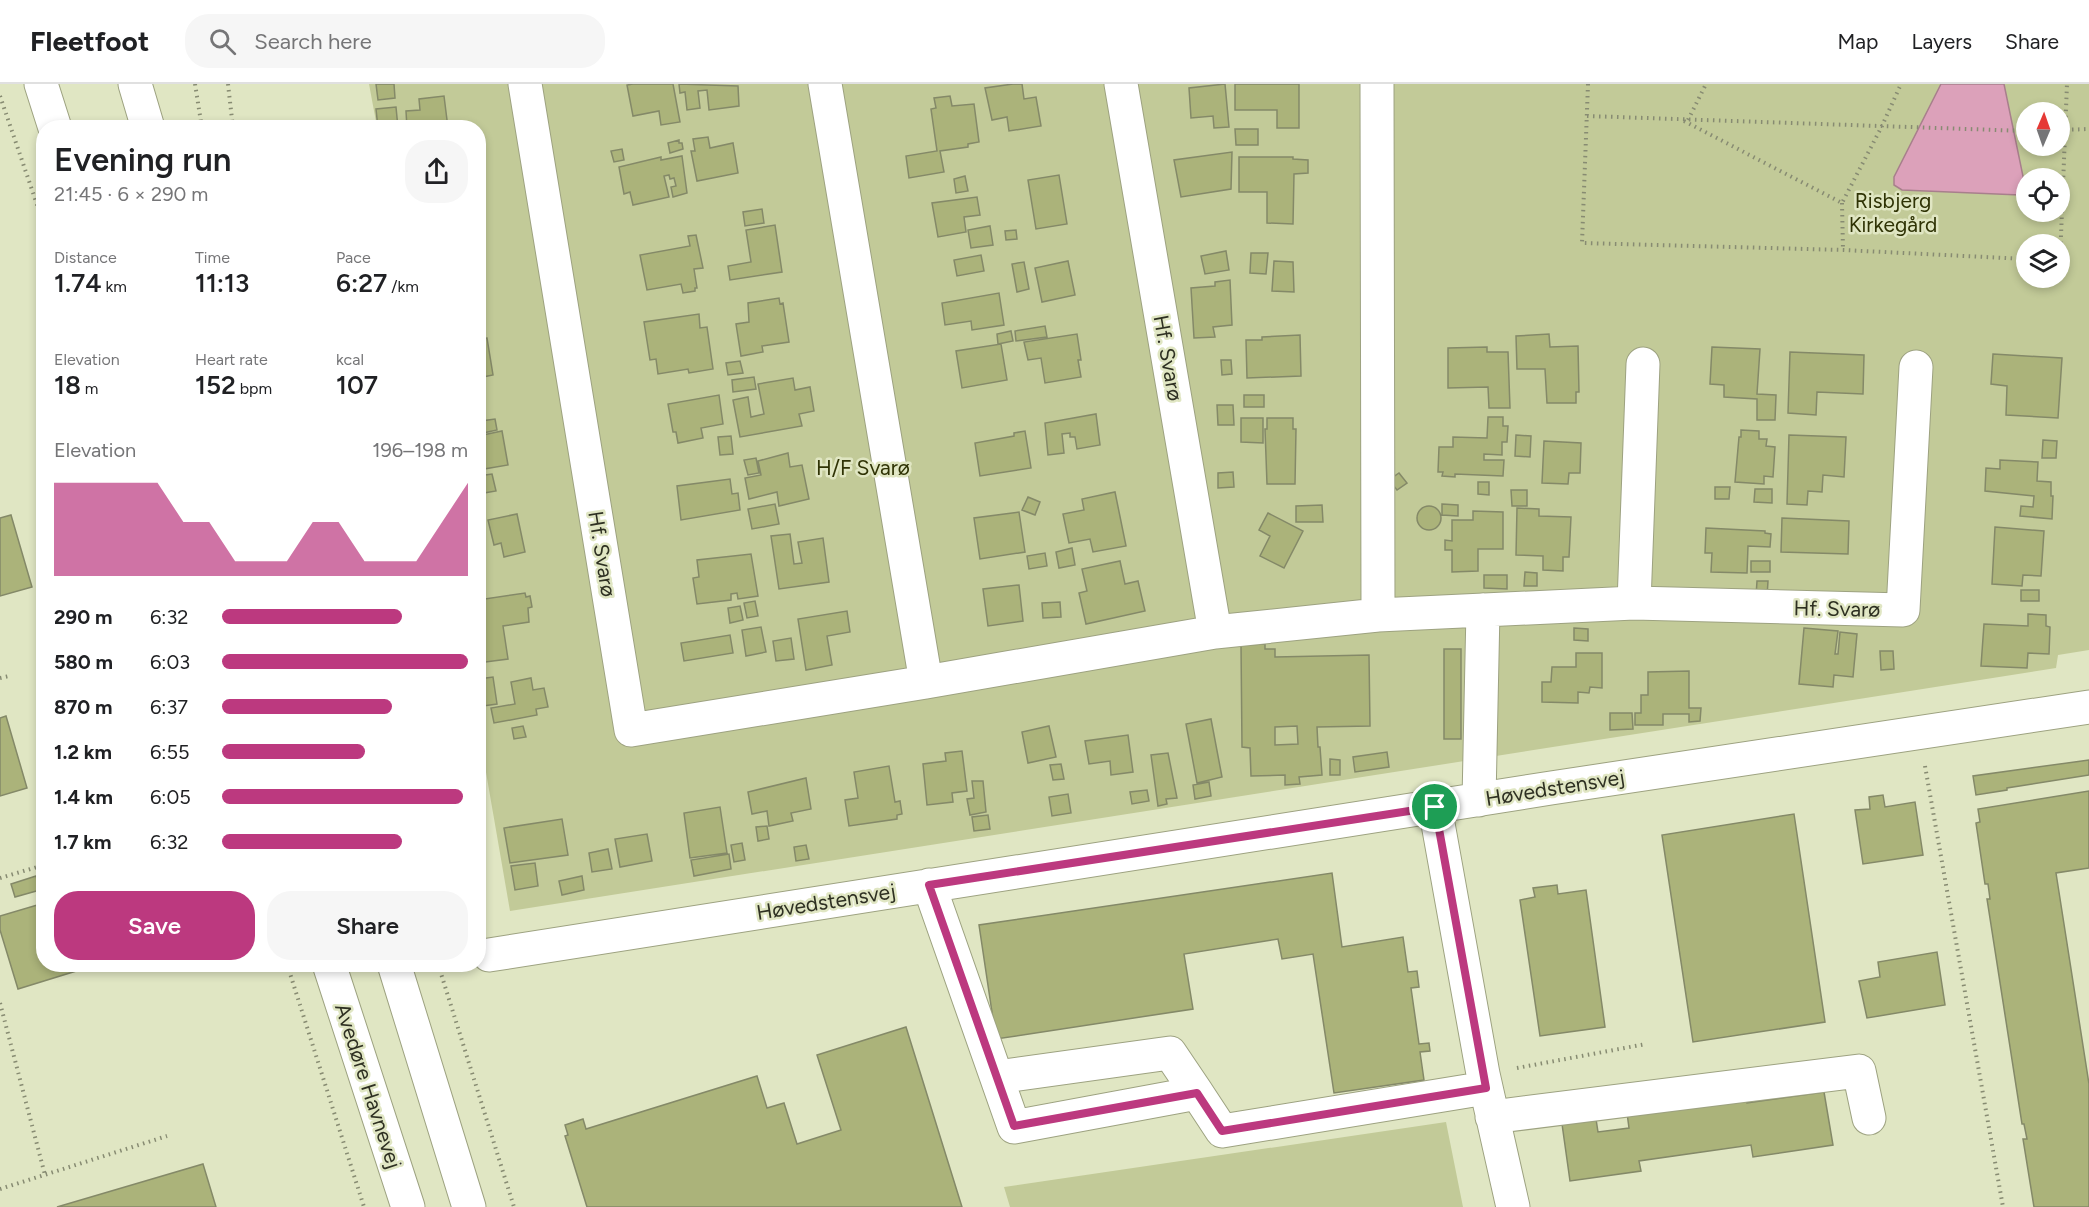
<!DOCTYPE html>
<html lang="en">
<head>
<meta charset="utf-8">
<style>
  :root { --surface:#fff; --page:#f6f6f6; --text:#202124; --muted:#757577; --line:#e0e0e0; --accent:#bc397f }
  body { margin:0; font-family:Figtree,sans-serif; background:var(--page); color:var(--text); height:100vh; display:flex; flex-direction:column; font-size:22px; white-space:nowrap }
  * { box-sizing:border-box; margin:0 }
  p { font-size:20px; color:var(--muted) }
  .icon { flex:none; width:33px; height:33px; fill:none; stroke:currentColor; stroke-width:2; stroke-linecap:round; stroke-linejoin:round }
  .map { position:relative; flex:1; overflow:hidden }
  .details { position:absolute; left:36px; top:36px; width:450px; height:852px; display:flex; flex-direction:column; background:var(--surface); border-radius:24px; box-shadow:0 3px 9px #0003 }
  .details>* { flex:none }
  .needle { width:39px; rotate:2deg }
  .fabs { position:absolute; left:2016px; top:18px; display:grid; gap:12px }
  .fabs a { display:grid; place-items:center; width:54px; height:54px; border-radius:50%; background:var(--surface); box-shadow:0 3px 9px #0003; font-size:30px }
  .pin { position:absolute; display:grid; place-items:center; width:51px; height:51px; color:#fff; margin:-26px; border:3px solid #fff; border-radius:50%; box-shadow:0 2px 6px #0007 }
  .round { display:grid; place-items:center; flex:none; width:63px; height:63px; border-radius:24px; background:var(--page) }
  .head { display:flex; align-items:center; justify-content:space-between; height:102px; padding:0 18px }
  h1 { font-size:33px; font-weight:600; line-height:45px }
  .figures { display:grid; grid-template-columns:repeat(3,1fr); gap:9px; height:102px; padding:6px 18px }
  .figures div { display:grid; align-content:center }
  .figures b { font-size:26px; font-weight:600 }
  .figures small { font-size:16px; font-weight:400 }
  .figures p { font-size:16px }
  .chart { height:168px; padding:12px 18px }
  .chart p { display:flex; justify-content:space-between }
  .chart svg { width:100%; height:108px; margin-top:6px; fill:var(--accent); opacity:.7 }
  .cta { display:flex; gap:12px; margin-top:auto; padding:12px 18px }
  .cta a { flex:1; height:69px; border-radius:24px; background:var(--accent); color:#fff; font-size:24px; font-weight:600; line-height:69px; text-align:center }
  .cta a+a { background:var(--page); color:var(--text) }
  ul { padding:0 18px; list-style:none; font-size:20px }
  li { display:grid; grid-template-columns:96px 72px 1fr; align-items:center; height:45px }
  li i { height:15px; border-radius:8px; background:var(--accent) }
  header { display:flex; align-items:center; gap:36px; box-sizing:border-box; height:84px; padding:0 30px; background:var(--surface); border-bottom:2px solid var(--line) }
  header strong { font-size:28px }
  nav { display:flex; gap:33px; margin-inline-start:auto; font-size:21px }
  .search { width:420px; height:54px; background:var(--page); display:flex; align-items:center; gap:15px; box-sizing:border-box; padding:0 21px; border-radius:24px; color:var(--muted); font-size:22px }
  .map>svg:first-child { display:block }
  .green { fill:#c2ca98; fill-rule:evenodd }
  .water { fill:#dca1ba; stroke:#a87f8c; stroke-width:1.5 }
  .building { fill:#abb37a; stroke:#848968; stroke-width:1.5; fill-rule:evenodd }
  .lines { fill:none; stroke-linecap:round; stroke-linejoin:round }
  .minor-casing { stroke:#9da280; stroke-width:35 }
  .path { stroke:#878b72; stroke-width:4; stroke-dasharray:1.5 4.5; stroke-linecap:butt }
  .minor { stroke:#fff; stroke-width:33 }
  .route-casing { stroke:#fff; stroke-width:12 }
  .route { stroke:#bc397f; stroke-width:8 }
  .labels { text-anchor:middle; stroke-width:5; stroke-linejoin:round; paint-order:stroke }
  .park-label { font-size:21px; fill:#2f3305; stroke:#e0e6c3 }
  .street-label { font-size:21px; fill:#2e3022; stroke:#e0e6c3 }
</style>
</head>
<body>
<header>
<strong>Fleetfoot</strong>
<div class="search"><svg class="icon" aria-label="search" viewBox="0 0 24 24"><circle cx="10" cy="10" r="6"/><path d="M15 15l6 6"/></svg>Search here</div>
<nav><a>Map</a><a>Layers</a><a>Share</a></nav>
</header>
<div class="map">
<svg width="2089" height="1123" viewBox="0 0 2089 1123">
  <rect width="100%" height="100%" fill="#e0e6c3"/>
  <path class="green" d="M369,0h1720v566l-31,5 -2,13 -1546,243 -32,-185v-598l-101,-1zM2026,28h34v34h-34zM2026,94h34v34h-34zM2026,160h34v34h-34z
    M1446,1038l17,85h-453l-6,-20z"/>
  <path class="water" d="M1941,0h63l21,102v4l-5,5 -118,-5 -8,-5v-8z"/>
  <path class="building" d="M376,0h18l1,14 -17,2z
    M633,0h40l7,38 -19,3 -2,-14 -26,5 -6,-31z
    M679,0l59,2 1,20 -30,4 -2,-20 -9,1 2,17 -13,2 -2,-18 -5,1z
    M1013,0h9l2,15 12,-2 5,29 -32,5 -2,-14 -15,3 -7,-32z
    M1225,0l4,43 -15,1 -1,-12 -22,2 -2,-30z
    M1235,0h64v44h-22v-18h-42z
    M444,12l4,32h-41l-1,-17 14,-1 -1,-11z
    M950,12l2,10 22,-2 5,38 -11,2v3l-28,4 4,21 -35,6 -3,-22 31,-5 -6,-42 5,-1 -2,-10z
    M396,23l2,21h-20l-2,-19z
    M1235,45h23v16h-22z
    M708,53l2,11 23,-5 5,30 -41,8 -6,-30h4l-2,-12z
    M679,56v3h3l1,6 -13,4 -2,-10z
    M622,65l2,11 -10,2 -3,-11z
    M1232,68l-1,37 -50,8 -7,-37z
    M682,72l5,37 -14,4 -2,-10 5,-1 -2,-8 -4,1 -1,-4 -5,1 5,21 -36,8 -3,-13 -6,2 -5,-27 42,-10v3z
    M1239,73h54v2l15,1v13l-14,1 -1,50 -26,-1v-31h-28z
    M1059,91l8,49 -31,5 -8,-49z
    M965,92l3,15 -12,2 -2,-14z
    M977,113l3,18 -16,2 2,15 -28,5 -6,-34z
    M762,125l2,14 -19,3 -2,-14z
    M775,141l7,47 -52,8 -2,-14 23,-4 -5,-32z
    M990,142l3,19 -22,3 -3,-18z
    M1016,146l1,9 -11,1 -1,-9z
    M696,151l7,33 -9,1 3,19h-2v3l-12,2 -2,-9 -34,6 -7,-35 50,-9 -2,-10z
    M1226,167l3,19 -24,4 -4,-18z
    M1251,169h17l-2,21 -16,-1z
    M981,171l3,16 -27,5 -3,-16z
    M1068,177l7,34 -33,7 -7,-34z
    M1274,177l19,1 1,30 -22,-1z
    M1024,178l5,27 -12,3 -5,-28z
    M1230,196l2,45 -19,2 2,10 -21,1 -3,-50 24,-2v-4z
    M999,209l5,32 -32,5 -1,-9 -26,4 -3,-22z
    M779,214l1,6 3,-1 6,39 -27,4 1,6 -22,4 -5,-32 13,-2 -1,-19z
    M699,230l1,14 7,-1 6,42 -24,4 -1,-4 -30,5 -2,-15 -6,1 -6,-38z
    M1045,242l2,11 -31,4 -1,-10z
    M1011,247l2,10 -15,3 -1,-10z
    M1077,250l4,26h-3l3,17 -36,6 -4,-25 -13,2 -4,-18z
    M1549,250l1,13 28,-1 1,46h-3v11h-29l-2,-34h-28l-1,-33z
    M1300,251l1,41 -54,2 -1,-38h16v-3z
    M487,254l6,37 -15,3v-39z
    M1001,260l6,36 -45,8 -6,-37z
    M1487,263v5h21l2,56h-21l-1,-21 -40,1v-40z
    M1712,263l48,2 -3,45 19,1 -1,25h-18v-21l-33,-2v-12l-14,-1z
    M1790,268l74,3 -1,39 -46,-2 -1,23 -28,-2z
    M1993,270l69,4 -4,60 -52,-3 1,-29 -16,-2z
    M1221,276h10l1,14 -10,1z
    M740,277l3,12 -15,2 -2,-12z
    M754,293l2,12 -23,3 -1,-12z
    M793,294l2,12 15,-3 4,24 -15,3 3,12 -62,11 -7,-37 15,-3 3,20 13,-3 -6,-30z
    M719,311l4,29 -22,4 2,10 -25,5 -2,-11h-3l-5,-28z
    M1244,311h20v12h-20z
    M1217,321h16l1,20h-16z
    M1096,330l4,31 -23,4 -2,-12h-5v-4l-8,1 2,19 -16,2 -3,-32z
    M1488,333h15v9h5l-1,16h-5v13l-18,-1v6h20l-1,16 -48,-2v3l-13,-1 1,-4h-5l1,-25h14v-10l34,1z
    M1241,334h22v25l-22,-1z
    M1267,334h26v11h3l-1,55h-28l-2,-55h2z
    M495,335l2,11 -14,3 -2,-12z
    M1741,346l18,1v8h8l-1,7 9,1 -2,30 -9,-1v8l-29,-2 4,-45h2z
    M502,347l6,34 -30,5v-34z
    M1025,347l6,37 -51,8 -5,-33 39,-7v-3z
    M1516,351l15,1 -1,21 -15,-1z
    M1789,351l57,2 -2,40 -21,-2 -1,17 -14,-1 -1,14 -20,-1z
    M731,352l2,18 -13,1 -2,-18z
    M2043,356l14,1 -1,17h-14z
    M1544,357l37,2 -1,30h-11l-1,11 -26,-1z
    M788,369l2,14 12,-2 7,34 -30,7 -2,-14 -28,7 -4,-21 16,-3 -3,-14z
    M756,374l3,15 -11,2 -4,-15z
    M2000,376l38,2 -1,19 14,1v14h2l-1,23 -32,-3 1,-10 12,1 1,-11 -49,-5 1,-23 14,1z
    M1233,388l1,15 -16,1v-15z
    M1399,389l8,10 -10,7 -8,-10z
    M492,390l4,17 -18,3v-18z
    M730,395l2,15 6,-1 2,17 -59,10 -4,-34z
    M1478,398h11v13l-11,-1z
    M1715,403h15l-1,12h-14z
    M1755,405h17v14l-18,-1z
    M1511,406h16v16h-15z
    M1115,408l11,54 -33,6 -3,-13 -21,4 -6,-29 21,-4 -2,-11z
    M1028,413l12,5 -5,13 -13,-5z
    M775,420l4,20 -27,5 -4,-20z
    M1442,420l16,1v11l-16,-1z
    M1322,421l1,17h-27v-16z
    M1417 434a12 12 0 1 1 24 0a12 12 0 1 1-24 0Z
    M1517,424l22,1v7l32,1 -2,40h-6v14l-20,-1v-14l-27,-1z
    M1473,427l30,1v37h-25v22l-26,1v-22h-7v-10l7,1v-21h21z
    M1019,428l6,40 -45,7 -6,-41z
    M1268,429l35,18 -19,37 -24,-12 10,-20 -11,-6z
    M517,430l8,38 -21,5 -3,-14 -7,2 -6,-25z
    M11,431l21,72 -32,9v-78z
    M1782,434l67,3 -1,33 -67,-2z
    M1995,443l49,4 -3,45 -18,-1 -1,11 -30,-2z
    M1706,444l59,3v2l6,1 -1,13 -22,-1 -1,27 -36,-1 1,-19h-7z
    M790,450l4,30 8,-1 -4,-21 25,-4 6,44 -50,7 -8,-53z
    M1072,464l3,17 -16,3 -3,-16z
    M1045,469l2,13 -18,3 -2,-13z
    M751,470l7,42 -20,3 -1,-6 -6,1v6l-34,4 -4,-26 6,-1 -2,-17z
    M1120,477l5,23 13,-3 7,30 -59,13 -7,-31 8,-2 -5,-22z
    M1751,477h19v11h-19z
    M1525,488l12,1v13h-13z
    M1484,491h23v14l-23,-1z
    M1757,497h11l-1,16 -11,-1z
    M1019,501l4,36 -35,5 -5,-37z
    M2021,506h18v11h-18z
    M484,509l1,6 40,-6 1,4 4,-1 2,11 -4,1 1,14 -26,4 5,33 -30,4v-69z
    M755,517l3,15 -11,2 -3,-15z
    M1060,518l1,15 -18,1 -1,-15z
    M740,522l3,14 -13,3 -2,-15z
    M847,527l3,21 -23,4 5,29 -26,5 -8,-51z
    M2028,530l18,1v11l4,1 -1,27 -21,-1 -1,15 -46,-2 3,-42 44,2z
    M761,543l5,25 -20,4 -4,-26z
    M1574,544l14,1v12l-14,-1z
    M1804,544l34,3 -3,23h3l2,-22 17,2 -4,43 -19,-2 -1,12 -34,-3z
    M730,551l3,18 -49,8 -3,-18z
    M791,554l3,21 -18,2 -3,-20z
    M1265,560v5h10v8l94,-2 1,71 -53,1 1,20h2l2,28 -23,2 1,7 -15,1v-10l-34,1 -1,-28 -8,-1 -1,-102zM1297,642l1,18 -23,1v-18z
    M1444,565h17v90h-17z
    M1880,567h13l1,18 -13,1z
    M1576,569h26v35l-12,-1 -1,6 -11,-1v11l-36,-1v-20h9l1,-15h24z
    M1689,587v37h12l-1,13 -11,1v-8h-26v11h-28v-12h6v-18h7v-23z
    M493,593l4,27 -14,2 -4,-27z
    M531,594l2,12 11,-2 4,19 -12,2 1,6 -43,8 -3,-15 24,-4 -4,-22z
    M1610,629h22l1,16 -23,1z
    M6,632l21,72 -27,8v-78z
    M1211,635l11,58 -25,6 -11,-59z
    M523,642l3,11 -12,2 -2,-11z
    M1049,642l7,31 -28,6 -6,-31z
    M1128,651l5,37 -22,3 -1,-14 -21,3 -4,-23z
    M962,667l5,40 -15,2 1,9 -26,3 -4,-41 23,-3 -1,-8z
    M1387,668l2,15 -34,5 -2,-15z
    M1168,669l9,45 -11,1 1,5 -9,2 -7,-51z
    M1330,675l10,1v15h-10z
    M2089,676v15l-82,13v2l-31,5 -3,-19z
    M1061,680l3,15 -11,1 -3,-15z
    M889,682l6,36 5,-1 2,13 -5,1v4l-48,7 -4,-26 13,-2 -4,-26z
    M806,694l5,31 -20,4 2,8 -24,5 -2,-15 -15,3 -4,-22z
    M972,697h11l3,31 -16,3 -3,-16 7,-1z
    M1209,698l2,14 -16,3 -2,-14z
    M1147,706l2,11 -17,3 -2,-12z
    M2089,707v77l-33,5 33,211v123h-55l-11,-68h4l-3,-15h-2l-35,-225h3l-2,-15h-3l-9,-61 4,-1 -2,-13z
    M1068,710l3,19 -19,3 -3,-19z
    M1883,711l2,12 30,-5 8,53 -60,9 -8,-54 15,-1 -1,-12z
    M720,723l7,46 -37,5 -6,-45z
    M1794,730l31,208 -132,20 -31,-207z
    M988,731l2,14 -16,2 -2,-14z
    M562,735l6,36 -58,8 -6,-35z
    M767,742l2,13 -11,2 -2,-14z
    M647,750l5,27 -32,6 -5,-28z
    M742,759l3,17 -11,2 -3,-17z
    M806,761l3,14 -13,2 -2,-14z
    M608,765l4,20 -20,3 -3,-19z
    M729,770l2,15 -37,7 -3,-16z
    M535,779l3,23 -23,4 -4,-24z
    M1332,789l10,74 61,-10 5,35 9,-1 2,16 -8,1 8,56 10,-1 1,8 -10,1 4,28 -90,13 -21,-139 -31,5 -4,-20 -94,15 9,55 -197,30 -17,-114z
    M36,792l4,14 -25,7 -4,-13z
    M582,792l2,14 -22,5 -3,-14z
    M1557,801l1,9 28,-4 19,137 -65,9 -20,-136 15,-3 -2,-9z
    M44,819v61h55l-81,25 -18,-59v-14z
    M1937,868l8,53 -78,13 -8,-37 21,-4 -2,-15z
    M906,943l56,180h-375l-22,-71 3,-1 -3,-10 18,-6 3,10 171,-53 10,32 17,-5 13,41 44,-14 -24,-75z
    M1824,1008l9,53 -80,12 -2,-12 -112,16 2,10 -71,10 -8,-57 34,-5 2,13 31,-4 -2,-15 119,-17 1,7z
    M203,1080l13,43h-159z"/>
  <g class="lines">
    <defs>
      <path id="minor" d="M41,0l14,44
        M135,0l13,44
        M525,0l106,646 295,-48 289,-50 163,-17 256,-12 269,7 13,-243
        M825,0l101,598
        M1121,0l94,548
        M1377,0l1,531
        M1634,519l9,-239
        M1479,716l4,-190
        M1435,723l48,267 30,133
        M929,801l85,242 183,-34 25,38 264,-43
        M489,871l1062,-167 538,-81
        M329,880l79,243
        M394,880l75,243
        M997,993l173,-24 27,40
        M1492,1033l367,-46 10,47"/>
    </defs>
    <use href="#minor" class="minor-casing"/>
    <path class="path" d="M195,0l7,44
      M228,0l5,44
      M1588,0l-6,159 261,7 183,9
      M0,12l44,129
      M1587,32l439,15
      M1688,36l18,-36
      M1684,37l158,82 40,-77 19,-42
      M2060,46l29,-1
      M1842,119l1,47
      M2060,177l7,-177
      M0,594l9,-2
      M1925,682l78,441
      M0,794l44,-13
      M287,880l77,243
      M438,880l76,243
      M0,919l45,172
      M1517,984l129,-24
      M0,1105l167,-53"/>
    <use href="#minor" class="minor"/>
  </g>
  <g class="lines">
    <defs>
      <path id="route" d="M1435,723l51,281 -264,43 -25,-38 -183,33 -85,-241z"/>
    </defs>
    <use href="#route" class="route-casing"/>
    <use href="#route" class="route"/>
  </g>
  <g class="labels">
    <g class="park-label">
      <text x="1893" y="124">Risbjerg<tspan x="1893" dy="24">Kirkegård</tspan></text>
      <text x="863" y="391">H/F Svarø</text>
    </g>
    <g class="street-label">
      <text transform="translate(1168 274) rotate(80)" y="7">Hf. Svarø</text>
      <text transform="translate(602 470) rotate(81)" y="7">Hf. Svarø</text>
      <text transform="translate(1837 525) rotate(1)" y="7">Hf. Svarø</text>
      <text transform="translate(1555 704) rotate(-9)" y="7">Høvedstensvej</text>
      <text transform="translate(826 818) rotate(-9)" y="7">Høvedstensvej</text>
      <text transform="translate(368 1002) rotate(72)" y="7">Avedøre Havnevej</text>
    </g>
  </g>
</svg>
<div class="fabs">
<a><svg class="needle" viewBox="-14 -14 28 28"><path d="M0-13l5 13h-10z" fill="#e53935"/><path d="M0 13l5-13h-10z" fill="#757577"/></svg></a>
<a><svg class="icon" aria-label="locate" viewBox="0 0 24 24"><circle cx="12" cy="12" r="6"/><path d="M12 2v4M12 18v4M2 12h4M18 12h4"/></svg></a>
<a><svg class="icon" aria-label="layers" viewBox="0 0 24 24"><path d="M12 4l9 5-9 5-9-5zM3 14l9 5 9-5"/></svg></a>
</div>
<div class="pin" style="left:1435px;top:723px;background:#1e9e55"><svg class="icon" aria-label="arrive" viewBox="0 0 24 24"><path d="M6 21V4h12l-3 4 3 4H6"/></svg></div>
<section class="details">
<div class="head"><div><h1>Evening run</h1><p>21:45 · 6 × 290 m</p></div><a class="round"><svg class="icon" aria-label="share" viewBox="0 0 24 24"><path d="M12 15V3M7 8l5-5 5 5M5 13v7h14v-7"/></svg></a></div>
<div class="figures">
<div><p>Distance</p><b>1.74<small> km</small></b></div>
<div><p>Time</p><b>11:13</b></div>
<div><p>Pace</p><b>6:27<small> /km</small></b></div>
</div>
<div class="figures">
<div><p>Elevation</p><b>18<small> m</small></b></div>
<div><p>Heart rate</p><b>152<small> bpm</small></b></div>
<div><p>kcal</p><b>107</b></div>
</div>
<div class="chart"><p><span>Elevation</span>196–198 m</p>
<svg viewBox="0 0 160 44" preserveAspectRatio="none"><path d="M0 44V6L10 6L20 6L30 6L40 6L50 22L60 22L70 38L80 38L90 38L100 22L110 22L120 38L130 38L140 38L150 22L160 6V44z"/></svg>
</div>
<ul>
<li><b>290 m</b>6:32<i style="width:73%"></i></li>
<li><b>580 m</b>6:03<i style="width:100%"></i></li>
<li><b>870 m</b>6:37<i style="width:69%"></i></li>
<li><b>1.2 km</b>6:55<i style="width:58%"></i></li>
<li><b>1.4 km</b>6:05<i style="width:98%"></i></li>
<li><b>1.7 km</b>6:32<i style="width:73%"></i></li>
</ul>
<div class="cta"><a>Save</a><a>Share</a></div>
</section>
</div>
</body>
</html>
